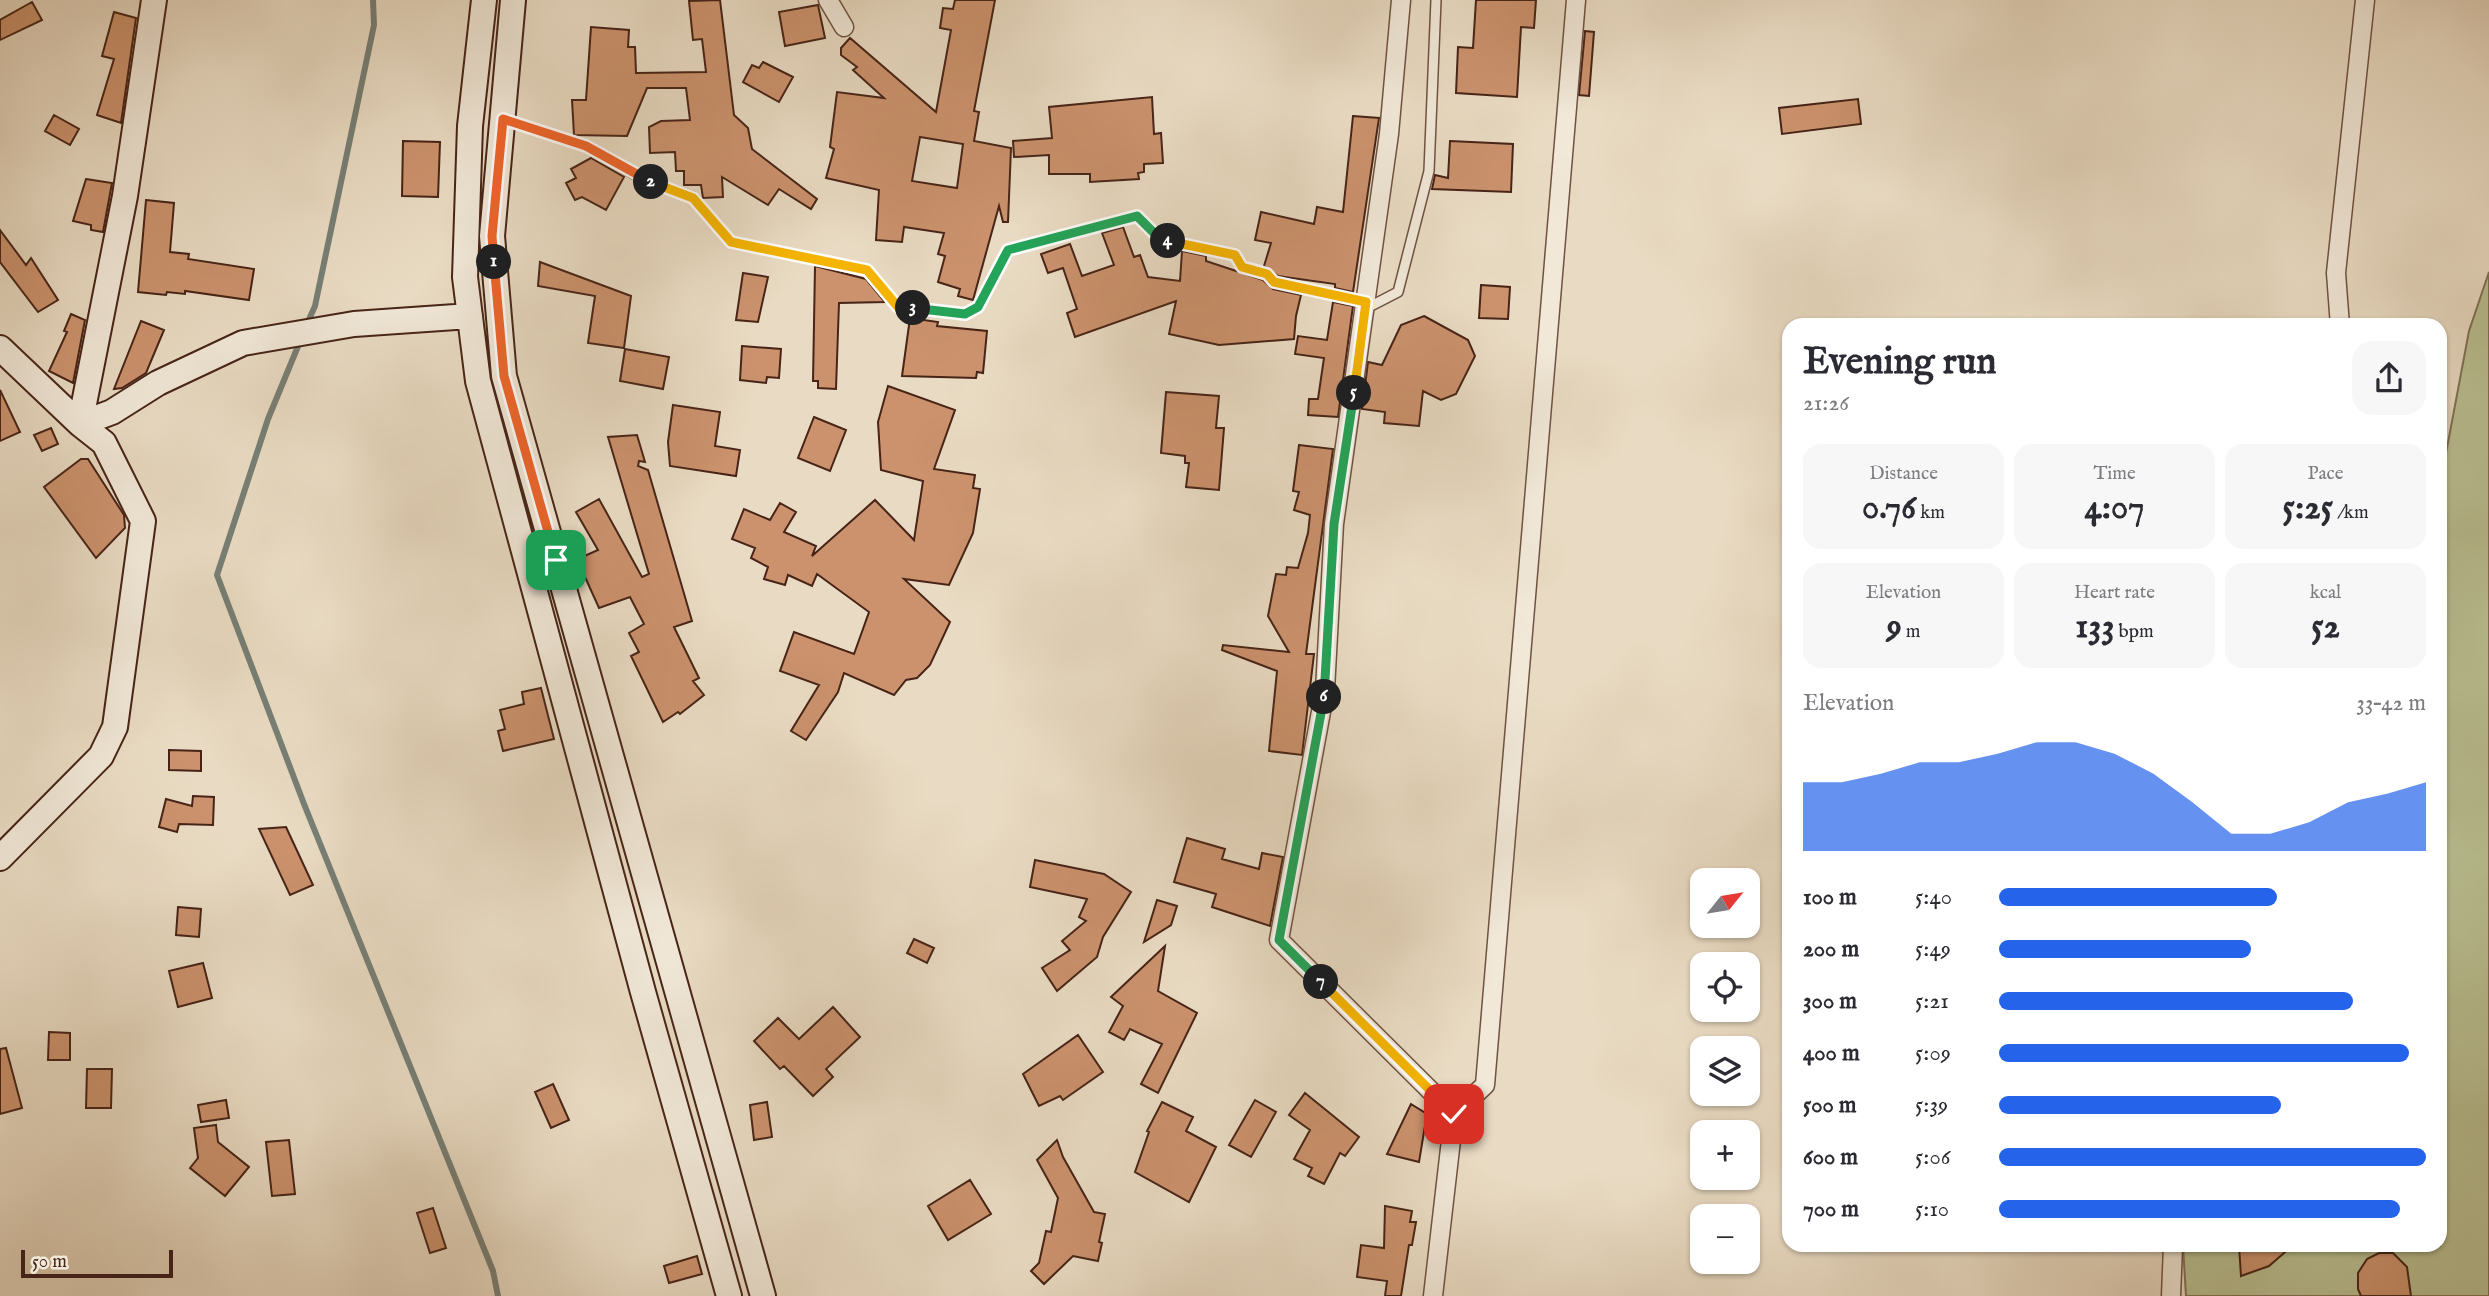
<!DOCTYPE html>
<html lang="en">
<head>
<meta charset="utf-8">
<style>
  :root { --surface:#fff; --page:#f7f7f7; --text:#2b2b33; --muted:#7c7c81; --accent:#2563eb }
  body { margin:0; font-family:"IM FELL English",serif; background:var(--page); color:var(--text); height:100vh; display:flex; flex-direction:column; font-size:26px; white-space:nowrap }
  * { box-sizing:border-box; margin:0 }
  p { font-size:23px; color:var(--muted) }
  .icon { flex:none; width:38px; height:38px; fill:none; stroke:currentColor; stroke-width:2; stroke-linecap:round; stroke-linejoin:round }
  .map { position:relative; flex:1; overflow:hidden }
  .drawer { position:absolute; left:1782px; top:318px; width:665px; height:934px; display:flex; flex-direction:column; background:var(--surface); border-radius:21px; box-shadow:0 2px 5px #0004 }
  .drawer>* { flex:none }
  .needle { width:46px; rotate:60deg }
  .tools { position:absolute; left:1690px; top:868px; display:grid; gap:14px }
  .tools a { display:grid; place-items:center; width:70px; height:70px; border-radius:14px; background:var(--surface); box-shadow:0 2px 5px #0004; font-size:35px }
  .scale { position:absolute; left:21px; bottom:18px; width:152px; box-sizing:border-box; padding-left:7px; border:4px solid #472417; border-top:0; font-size:19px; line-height:24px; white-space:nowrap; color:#472417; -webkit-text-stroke:5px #f1e8d8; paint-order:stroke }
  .pin { position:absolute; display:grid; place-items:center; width:60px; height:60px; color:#fff; margin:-30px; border-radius:14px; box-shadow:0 4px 10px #0006 }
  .km { position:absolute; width:35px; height:35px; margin:-18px; border-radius:50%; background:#222; color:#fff; font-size:19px; line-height:35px; text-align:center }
  .round { display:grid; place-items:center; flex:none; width:74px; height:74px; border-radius:21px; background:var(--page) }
  .headline { display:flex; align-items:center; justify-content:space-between; height:119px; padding:0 21px }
  h1 { font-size:38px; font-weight:700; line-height:52px }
  .metrics { display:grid; grid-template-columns:repeat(3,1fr); gap:10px; height:119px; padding:7px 21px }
  .metrics div { display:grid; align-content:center; border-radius:18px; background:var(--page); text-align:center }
  .metrics b { font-size:35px; font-weight:700 }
  .metrics small { font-size:19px; font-weight:400 }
  .metrics p { font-size:19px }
  .chart { height:196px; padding:14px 21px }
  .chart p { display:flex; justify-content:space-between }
  .chart svg { width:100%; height:126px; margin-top:7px; fill:var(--accent); opacity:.7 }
  ul { padding:0 21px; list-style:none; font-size:23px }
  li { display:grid; grid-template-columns:112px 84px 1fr; align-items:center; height:52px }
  li i { height:18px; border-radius:9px; background:var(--accent) }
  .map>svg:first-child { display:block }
  .green { fill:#b9bf92; stroke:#807254; stroke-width:2 }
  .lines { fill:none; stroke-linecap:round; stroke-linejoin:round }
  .stream { stroke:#777f75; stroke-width:6 }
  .building { fill:#cb926d; stroke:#472417; stroke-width:2; fill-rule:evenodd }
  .lane-casing { stroke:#705242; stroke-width:12 }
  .street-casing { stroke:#705242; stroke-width:21 }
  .secondary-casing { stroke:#472417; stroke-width:28 }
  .lane { stroke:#f1e8d8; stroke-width:9 }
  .street { stroke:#f1e8d8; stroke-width:18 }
  .secondary { stroke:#f1e8d8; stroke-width:24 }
  .split-1-casing { stroke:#fff; stroke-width:14 }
  .split-2-casing { stroke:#fff; stroke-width:14 }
  .split-3-casing { stroke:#fff; stroke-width:14 }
  .split-4-casing { stroke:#fff; stroke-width:14 }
  .split-5-casing { stroke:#fff; stroke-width:14 }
  .split-6-casing { stroke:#fff; stroke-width:14 }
  .split-7-casing { stroke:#fff; stroke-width:14 }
  .split-8-casing { stroke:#fff; stroke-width:14 }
  .split-1 { stroke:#f0652b; stroke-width:9 }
  .split-2 { stroke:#f0652b; stroke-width:9 }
  .split-3 { stroke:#f5b400; stroke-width:9 }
  .split-4 { stroke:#22a559; stroke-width:9 }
  .split-5 { stroke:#f5b400; stroke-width:9 }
  .split-6 { stroke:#22a559; stroke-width:9 }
  .split-7 { stroke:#22a559; stroke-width:9 }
  .split-8 { stroke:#f5b400; stroke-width:9 }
</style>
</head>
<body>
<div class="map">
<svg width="2489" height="1296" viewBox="0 0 2489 1296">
  <rect width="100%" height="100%" fill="#e9dbc3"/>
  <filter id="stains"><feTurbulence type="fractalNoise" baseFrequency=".00286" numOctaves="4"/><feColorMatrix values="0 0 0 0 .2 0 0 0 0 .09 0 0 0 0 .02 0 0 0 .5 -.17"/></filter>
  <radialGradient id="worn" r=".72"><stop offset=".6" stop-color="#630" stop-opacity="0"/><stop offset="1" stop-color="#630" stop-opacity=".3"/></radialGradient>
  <path class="green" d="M2489,272v1024h-303l-3,-50h257v-761l29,-154z"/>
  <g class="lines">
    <path class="stream" d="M306,326l9,-20 59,-281 -1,-25
      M301,339l-33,80 -51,156 87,229 189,467 5,25"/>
  </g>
  <path class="building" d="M720,0l14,115 14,13 4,21 65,50 -6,10 -32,-20 -11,16 -46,-28 1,20 -20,1 -2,-13h-17v-14h-8l-1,-19 -25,1 -1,-26 12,-6 29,-1 -4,-32h-39l-20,48 -53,-1 -2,-35h14l5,-73 38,3 -1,17h7l1,26 70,-1 -4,-33 -9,1 -4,-39z
    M955,0h40l-21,111 5,1 -5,29 37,7 -3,74h-5l-4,-16 -26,94 -15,-4 2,-7 -22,-7 7,-26 -7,-2 6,-21 -40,-6 -2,15 -26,-2 3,-50 -53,-12 8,-29 -4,-2 7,-55 47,6 -31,-28 4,-3 -16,-12v-7l9,-10 86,74 15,-82 -11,-2 3,-20 10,1zM920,137l43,7 -6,44 -45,-7z
    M1476,0h60l-2,28 -13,-1 -4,70 -61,-4 2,-46 15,1z
    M32,2l10,18 -42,20v-20z
    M818,5l7,33 -40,8 -6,-34z
    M114,12l22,6 -15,105 -24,-8 17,-56 -12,-3z
    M1585,31l9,1 -5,64 -10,-1z
    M763,62l30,15 -14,25 -36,-20 9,-17 7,3z
    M1152,97l2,37 7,-1 2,30 -19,1v8l-6,1 1,6 -49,3v-8h-41v-19l-35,2 -1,-16 39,-3 -3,-31z
    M1858,99l3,25 -79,10 -3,-26z
    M54,115l25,14 -9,16 -25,-14z
    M1353,116l26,2 -26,174 -18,-4v-4l-57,-8 -14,-10 7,-23 -16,-3 6,-28 53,12 3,-17 26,5z
    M403,141l37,1 -2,55 -36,-1z
    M1450,141l63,3 -2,48 -79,-3 3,-14 13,3z
    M591,158l33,19 -18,33 -24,-13 -7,3 -9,-17 10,-5 -5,-9z
    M86,179l26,4 -9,49 -12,-2v-5l-18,-4z
    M146,200l28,3 -4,49 19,2 -1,5 66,10 -5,31 -64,-9v3l-18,-2 -1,3 -28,-3z
    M1123,227l11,30 6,-2 8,22 32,4 2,-30 24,5v5l57,19 10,9 28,6 -5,21 -2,23 -75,6 -50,-11 7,-33 -101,36 -8,-24 10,-4 -14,-41 -15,5 -7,-19 29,-10 12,32 32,-11 -12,-32z
    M0,230l26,35 5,-7 27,42 -20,12 -38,-50z
    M540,262l91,34 -7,52 -36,-5 7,-47 -57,-10z
    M815,266l51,13 19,23 -46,1 -3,86 -18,-1v-7h-5z
    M743,273l25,4 -10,45 -22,-2z
    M1481,285l29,2 -2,32 -29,-1z
    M1333,302l20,4 -15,111 -30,-2 1,-16h9l6,-41 -29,-4 3,-18 29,4z
    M71,314l14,6 -12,63 -24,-12 18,-39 -3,-1z
    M1424,316l44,24 7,16 -19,38 -15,6 -18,-9 -4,35 -35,-3 1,-11 -23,-3 6,-47 14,3 19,-40z
    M910,318l28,4 -1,4 50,5 -4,42 -6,-1 -1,6 -74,-2z
    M141,321l23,9 -18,43 -24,15 -8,1z
    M742,346l39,3 -2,29 -12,-1 -1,6 -26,-3z
    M625,349l44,8 -6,32 -43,-8z
    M888,386l67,24 -21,59 41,6 -2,13 7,1 -7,44 -24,52 -45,-6 46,43 -20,43 -13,13 -11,2 -12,15 -50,-22 -6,19 -32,48 -15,-9 28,-46 -39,-14 14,-39 60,22 15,-42 -52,-38 -5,12 -24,-11 -3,10 -21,-6 4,-12 -17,-9 4,-10 -23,-9 12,-30 26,11 10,-17 16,9 -12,20 32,14 -4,10 63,-56 39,40 9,-59 -42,-11 -3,-48z
    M0,390l20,42 -20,9z
    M1166,392l53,4 -3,32h8l-5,62 -33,-3 3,-24h-4v-7l-24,-3z
    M673,405l47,7 -5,34 25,4 -4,26 -66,-10 -2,-24z
    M814,417l32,13 -16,41 -32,-13z
    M51,428l7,16 -16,7 -8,-16z
    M637,435l8,27 -6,-1 -1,5 10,4 44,151 -18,6 25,51 -6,3 11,14 -24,19 -2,-2 -15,10 -32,-66 8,-4 -10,-19 15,-9 -14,-27 -31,11 -14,-31 -4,1 -8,-17 25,-11 -22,-38 23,-13 43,78 7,-3 -41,-137z
    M1299,445l34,4 -27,205h8l-12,101 -33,-4 8,-80 -55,-21 1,-5 66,7 -21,-36 8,-42 10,1 1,-8 11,1 10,-35 2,-18 -16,-5 5,-18 -6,-1z
    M81,459h7l36,56 1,13 -29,30 -52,-71z
    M541,688l13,51 -51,12 -5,-20 7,-2 -5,-19 24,-6 -2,-12z
    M169,750l32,1v20l-32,-1z
    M193,796l21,1 -1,28 -34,-1 -2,8 -18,-5 7,-28 26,7z
    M286,827l27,58 -23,10 -31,-66z
    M1187,838l38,11 -3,10 37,10 3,-16 21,4 -13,69 -58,-19 4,-13 -42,-12z
    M1035,860l69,14 27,18 -28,45 -6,20 -40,34 -15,-23 28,-18 -8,-9 24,-20 -7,-4 8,-18 -57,-12z
    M1157,900l20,6 -6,19 -27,17z
    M178,907l23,2 -2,28 -23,-2z
    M914,939l20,9 -7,15 -20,-10z
    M1165,946l-7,45 39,22 -39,80 -17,-9 21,-40 -32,-15 -6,11 -15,-8 14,-26 -12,-9z
    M203,963l9,35 -34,9 -9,-36z
    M833,1007l27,30 -34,32 7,8 -20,19 -29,-30 -4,3 -26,-28 24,-23 21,21z
    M49,1032l21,1v27h-22z
    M1078,1035l25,37 -40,28 -3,-4 -21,10 -16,-32z
    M6,1048l16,60 -22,6v-65z
    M87,1069h25l-1,39h-25z
    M553,1084l16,36 -18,8 -16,-36z
    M1305,1093l54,44 -14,19 -5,-3 -16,31 -16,-8 4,-8 -18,-9 16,-29 -21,-15z
    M226,1100l3,18 -28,4 -3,-17z
    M1255,1100l21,12 -25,45 -22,-12z
    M767,1102l5,35 -18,3 -4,-35z
    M1162,1102l31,15 -7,14 30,16 -27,55 -54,-30 14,-40 -2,-1z
    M1411,1104l16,10 -8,48 -32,-8z
    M216,1125l2,17 31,25 -24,29 -35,-28 8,-10 -4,-30z
    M289,1140l6,54 -23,2 -6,-54z
    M1057,1140l6,17 31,55 11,2 -6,28 3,1 -4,18 -25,-5 -29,28 -13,-13 8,-8 7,-32 5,1 7,-34 -21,-38z
    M970,1180l21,34 -43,26 -20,-34z
    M1385,1206l27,5 -2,11h6l-4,23h-3l-8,51h-16l2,-15 -30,-4 4,-32 23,3z
    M433,1208l13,40 -16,5 -13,-40z
    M2239,1246h53l-23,20 -28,10z
    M2379,1253h14l14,14 4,29h-50l-3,-7v-16l9,-14z
    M697,1256l5,18 -33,9 -5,-17z"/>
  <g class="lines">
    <defs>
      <path id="lane" d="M504,120l82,26 55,32 52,19 38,45 136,28 31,37 67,7 12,-7 31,-57 129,-34 23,23 75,16 8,12 24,7 7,8 92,20
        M1365,309l33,-17 31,-121 7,-171"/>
      <path id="street" d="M828,0l16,27
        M1401,0l-12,134 -55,390 -9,166 -46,250 175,174 -21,182
        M2340,326l-4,-53 29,-273
        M1454,1114l31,-29 91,-1085
        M2171,1296l2,-50"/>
      <path id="secondary" d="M484,0l-14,126 -5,151 13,104 165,611 86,304
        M513,0l-21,236 12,140 259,920
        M0,348l80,76 45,-228 29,-196
        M0,858l101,-102 14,-29 28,-206 -39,-78 -24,-19 32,-12 46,-29 85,-40 111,-19 116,-8"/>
    </defs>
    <use href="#lane" class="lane-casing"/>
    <use href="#street" class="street-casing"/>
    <use href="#secondary" class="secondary-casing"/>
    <use href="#lane" class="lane"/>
    <use href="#street" class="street"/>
    <use href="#secondary" class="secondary"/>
  </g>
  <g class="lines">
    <defs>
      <path id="split-1" d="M494,262l10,114 52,184"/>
      <path id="split-2" d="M494,262l-2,-26 11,-117 83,27 65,36"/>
      <path id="split-3" d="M651,182l42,16 38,44 136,28 31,37 15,1"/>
      <path id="split-4" d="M913,308l52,6 13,-7 30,-57 129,-34 23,23 8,2"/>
      <path id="split-5" d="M1168,241l67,14 7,12 25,7 7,8 92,20 -12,91"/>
      <path id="split-6" d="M1324,697l10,-173 20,-131"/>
      <path id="split-7" d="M1321,982l-42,-42 45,-243"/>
      <path id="split-8" d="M1321,982l133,132"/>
    </defs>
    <use href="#split-1" class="split-1-casing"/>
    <use href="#split-2" class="split-2-casing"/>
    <use href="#split-3" class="split-3-casing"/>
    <use href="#split-4" class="split-4-casing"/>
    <use href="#split-5" class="split-5-casing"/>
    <use href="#split-6" class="split-6-casing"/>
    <use href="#split-7" class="split-7-casing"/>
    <use href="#split-8" class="split-8-casing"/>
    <use href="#split-1" class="split-1"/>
    <use href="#split-2" class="split-2"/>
    <use href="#split-3" class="split-3"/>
    <use href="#split-4" class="split-4"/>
    <use href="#split-5" class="split-5"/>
    <use href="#split-6" class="split-6"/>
    <use href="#split-7" class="split-7"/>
    <use href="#split-8" class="split-8"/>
  </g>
  <rect width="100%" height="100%" filter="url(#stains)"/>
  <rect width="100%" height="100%" fill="url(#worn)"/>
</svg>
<div class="tools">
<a><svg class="needle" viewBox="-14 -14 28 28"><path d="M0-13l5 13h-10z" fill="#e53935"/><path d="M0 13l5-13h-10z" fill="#7c7c81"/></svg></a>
<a><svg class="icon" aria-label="locate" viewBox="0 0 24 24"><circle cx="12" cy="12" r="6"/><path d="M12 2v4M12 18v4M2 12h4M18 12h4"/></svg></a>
<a><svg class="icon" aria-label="layers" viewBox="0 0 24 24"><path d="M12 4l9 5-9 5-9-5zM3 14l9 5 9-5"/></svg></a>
<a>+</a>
<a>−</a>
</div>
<div class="scale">50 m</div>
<div class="pin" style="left:556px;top:560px;background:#1e9e55"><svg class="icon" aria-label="arrive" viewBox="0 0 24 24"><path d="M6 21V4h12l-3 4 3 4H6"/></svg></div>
<div class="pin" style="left:1454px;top:1114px;background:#d93025"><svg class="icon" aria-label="check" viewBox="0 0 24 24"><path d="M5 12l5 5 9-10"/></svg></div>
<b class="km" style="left:494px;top:262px">1</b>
<b class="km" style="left:651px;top:182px">2</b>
<b class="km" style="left:913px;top:308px">3</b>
<b class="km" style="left:1168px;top:241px">4</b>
<b class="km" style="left:1354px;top:393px">5</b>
<b class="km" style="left:1324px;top:697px">6</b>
<b class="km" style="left:1321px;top:982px">7</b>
<section class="drawer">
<div class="headline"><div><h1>Evening run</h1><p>21:26</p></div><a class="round"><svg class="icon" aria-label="share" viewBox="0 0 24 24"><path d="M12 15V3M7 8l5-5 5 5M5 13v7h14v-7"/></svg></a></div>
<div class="metrics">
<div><p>Distance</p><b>0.76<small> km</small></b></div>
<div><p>Time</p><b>4:07</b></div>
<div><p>Pace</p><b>5:25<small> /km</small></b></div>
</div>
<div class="metrics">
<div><p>Elevation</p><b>9<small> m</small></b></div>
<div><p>Heart rate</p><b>133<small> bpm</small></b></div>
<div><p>kcal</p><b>52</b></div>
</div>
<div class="chart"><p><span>Elevation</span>33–42 m</p>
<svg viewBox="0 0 160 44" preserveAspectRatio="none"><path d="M0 44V20L10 20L20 17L30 13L40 13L50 10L60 6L70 6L80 10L90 17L100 27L110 38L120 38L130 34L140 27L150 24L160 20V44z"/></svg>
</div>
<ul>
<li><b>100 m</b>5:40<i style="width:65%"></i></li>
<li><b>200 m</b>5:49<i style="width:59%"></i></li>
<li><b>300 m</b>5:21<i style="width:83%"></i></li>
<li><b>400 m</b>5:09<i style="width:96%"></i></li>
<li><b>500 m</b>5:39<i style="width:66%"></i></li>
<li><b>600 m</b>5:06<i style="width:100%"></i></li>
<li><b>700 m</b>5:10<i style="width:94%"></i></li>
</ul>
</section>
</div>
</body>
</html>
